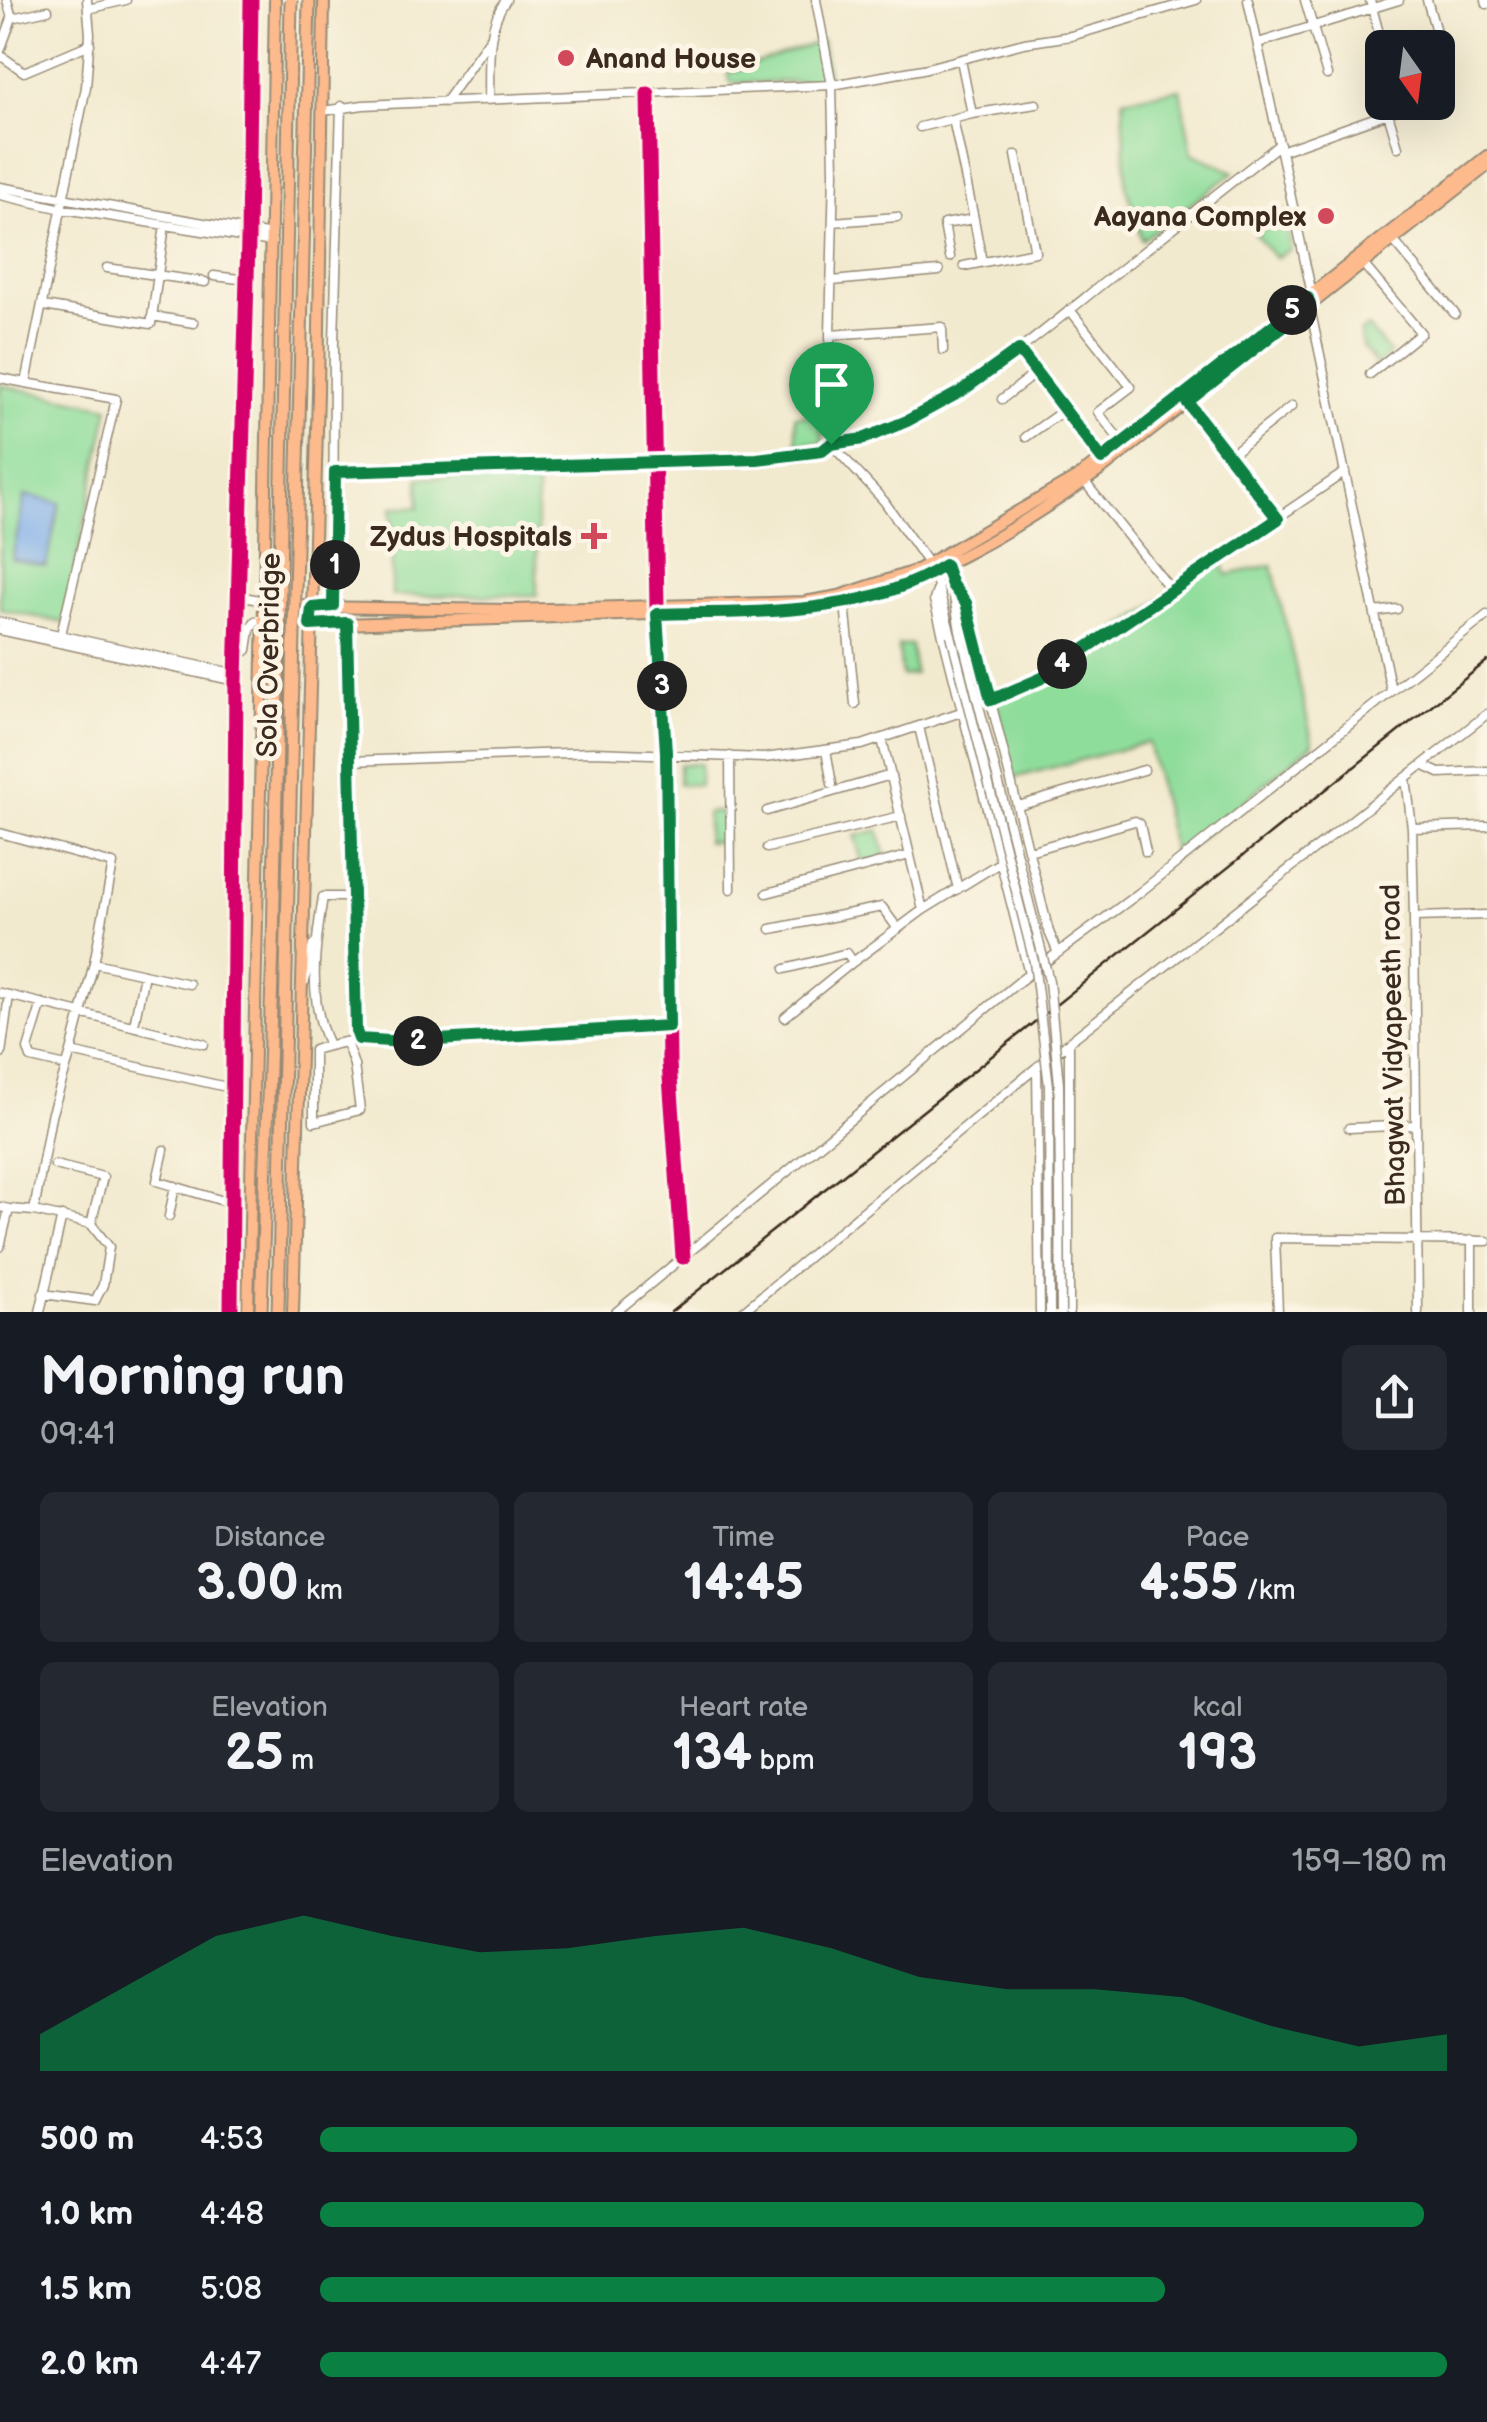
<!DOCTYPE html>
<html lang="en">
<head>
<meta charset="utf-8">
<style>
  :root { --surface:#171b24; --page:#242831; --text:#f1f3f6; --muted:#9ea1a6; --accent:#0b8043 }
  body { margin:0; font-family:"Balsamiq Sans",sans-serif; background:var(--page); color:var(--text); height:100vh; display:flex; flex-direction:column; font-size:38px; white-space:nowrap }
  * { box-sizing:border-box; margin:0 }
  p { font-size:32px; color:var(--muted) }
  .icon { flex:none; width:55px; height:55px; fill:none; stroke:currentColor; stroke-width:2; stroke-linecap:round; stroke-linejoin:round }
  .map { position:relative; height:1312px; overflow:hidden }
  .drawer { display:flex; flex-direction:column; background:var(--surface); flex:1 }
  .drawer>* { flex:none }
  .needle { width:65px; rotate:166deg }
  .controls { position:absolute; left:1365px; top:30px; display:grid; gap:20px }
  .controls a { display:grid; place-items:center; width:90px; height:90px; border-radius:15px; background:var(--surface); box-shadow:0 10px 40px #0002; font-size:50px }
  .pin { position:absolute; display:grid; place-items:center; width:85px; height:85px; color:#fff; margin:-102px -42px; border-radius:50% 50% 50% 0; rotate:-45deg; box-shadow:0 0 10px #0007 }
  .pin .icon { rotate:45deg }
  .km { position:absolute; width:50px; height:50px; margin:-25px; border-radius:50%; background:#222; color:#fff; font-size:28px; line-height:50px; text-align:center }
  .round { display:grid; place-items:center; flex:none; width:105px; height:105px; border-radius:15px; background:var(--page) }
  .headline { display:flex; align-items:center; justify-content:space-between; height:170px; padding:0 40px }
  h1 { font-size:55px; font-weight:700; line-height:75px }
  .figures { display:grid; grid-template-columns:repeat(3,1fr); gap:15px; height:170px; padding:10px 40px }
  .figures div { display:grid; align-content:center; border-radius:15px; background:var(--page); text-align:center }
  .figures b { font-size:50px; font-weight:700 }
  .figures small { font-size:28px; font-weight:400 }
  .figures p { font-size:28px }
  .chart { height:280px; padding:20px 40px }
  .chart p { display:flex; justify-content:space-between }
  .chart svg { width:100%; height:180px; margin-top:10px; fill:var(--accent); opacity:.7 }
  ul { padding:0 40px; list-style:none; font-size:32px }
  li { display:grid; grid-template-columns:160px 120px 1fr; align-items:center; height:75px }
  li i { height:25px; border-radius:12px; background:var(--accent) }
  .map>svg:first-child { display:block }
  .green { fill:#8fdd9b; stroke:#65845c; stroke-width:2.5 }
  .water { fill:#7eaee9; stroke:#5c6c84; stroke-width:2.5 }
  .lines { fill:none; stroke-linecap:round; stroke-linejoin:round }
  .minor-casing { stroke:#968a76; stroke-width:11 }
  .major-casing { stroke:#968a76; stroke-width:14 }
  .minor { stroke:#fff; stroke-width:8 }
  .major { stroke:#fcba8d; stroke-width:10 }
  .rail { stroke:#3b2a1e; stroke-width:2.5 }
  .minor-bridge-casing { stroke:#968a76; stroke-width:11; stroke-linecap:butt }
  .highway-bridge-casing { stroke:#968a76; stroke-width:15; stroke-linecap:butt }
  .minor-bridge { stroke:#fff; stroke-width:8 }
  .highway-bridge { stroke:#fcba8d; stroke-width:11 }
  .cycleway-casing { stroke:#fcf5e5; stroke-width:21 }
  .cycleway { stroke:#d6006c; stroke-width:15 }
  .route-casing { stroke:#fff; stroke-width:20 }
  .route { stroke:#0b8043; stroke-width:12 }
  .poi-dot { fill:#d1495b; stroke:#fcf5e5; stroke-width:4 }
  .labels { text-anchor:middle; stroke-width:10; stroke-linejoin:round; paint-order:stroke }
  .poi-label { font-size:28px; font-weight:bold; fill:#3b2a1e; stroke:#fcf5e5; text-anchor:end }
  .street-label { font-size:28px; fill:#3b2a1e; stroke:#fcf5e5 }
</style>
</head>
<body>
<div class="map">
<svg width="1487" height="1312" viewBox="0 0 1487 1312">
  <rect width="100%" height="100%" fill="#fcf5e5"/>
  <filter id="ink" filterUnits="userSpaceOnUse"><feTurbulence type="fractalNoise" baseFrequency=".01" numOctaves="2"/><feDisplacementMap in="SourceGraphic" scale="20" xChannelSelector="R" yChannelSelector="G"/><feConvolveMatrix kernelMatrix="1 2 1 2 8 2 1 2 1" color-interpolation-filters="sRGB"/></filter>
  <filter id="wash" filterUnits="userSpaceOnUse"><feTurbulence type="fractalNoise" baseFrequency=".0048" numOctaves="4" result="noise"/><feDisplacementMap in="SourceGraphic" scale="40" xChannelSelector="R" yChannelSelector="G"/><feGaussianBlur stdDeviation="2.25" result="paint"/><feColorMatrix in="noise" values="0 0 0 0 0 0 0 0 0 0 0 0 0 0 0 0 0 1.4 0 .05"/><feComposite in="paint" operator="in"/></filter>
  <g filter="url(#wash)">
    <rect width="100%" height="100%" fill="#f2eacf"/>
    <path class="green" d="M822,41l7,39 -98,3 -4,-10z
      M1180,89l12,64 42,19 -92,68 -16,-54 -3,-87z
      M1285,211l-1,17 5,6 2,16 -16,8 -19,-23z
      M1368,327l22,27 -14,11 -14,-19 -2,-13z
      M0,385l109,22 -45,216 -64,-14z
      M821,414l2,28 -26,2 -2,-28z
      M537,476v119l-145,1v-89h27v-29z
      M1222,560l5,15 45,-10 41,179 -138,114 -27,-116 -134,36 -19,-78 48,-21z
      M911,645l4,29 -13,2 -4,-30z
      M679,764h21l-1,21 -20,-1z
      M707,812h16l1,30h-17z
      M879,830l7,27 -24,6 -7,-27z"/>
    <path class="water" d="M25,495l35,8 -14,63 -34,-7z"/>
  </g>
  <g filter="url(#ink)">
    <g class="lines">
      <defs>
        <path id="minor" d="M1248,0l64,294
          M1305,0l22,75
          M1370,0l13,48
          M1427,0l12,42
          M1486,0l1,4
          M88,9l38,-9
          M12,18l36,-8
          M1258,43l141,-43
          M0,51l12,-33 -5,-18
          M0,55l24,17 66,-28
          M961,60l11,54 64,-10
          M648,94l9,513 8,146 4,310 14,194
          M489,100c1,-33 -4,-72 17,-100
          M445,102l46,-65
          M323,111l40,-6 469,-20 91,-16 101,-26 47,-7 125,-36
          M1388,113l10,34
          M953,119l21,100
          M920,127l52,-13
          M1281,151l138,-49
          M0,187l272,48
          M0,195l58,13 214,34
          M833,222l64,-5
          M1393,240l62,74
          M950,257l-6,-33 30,-5 8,43
          M1363,264l58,69 -51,41
          M964,266l71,-14 -19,-97
          M107,268l98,14
          M214,276l34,4
          M832,281l107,-10
          M1309,303l82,387
          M44,306l107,18 14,-99
          M1070,310l61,77 -33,25 24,31
          M152,316l42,7
          M830,335l112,-8 1,23
          M1019,350l83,109
          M0,378l26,5
          M1002,399l34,-26
          M1187,402l91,117
          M1026,437l38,-27
          M831,444c84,0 214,-115 280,-167 56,-44 112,-88 169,-133
          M831,444l53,57 50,71 17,63
          M1229,456l63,-50
          M335,472l422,-13c23,-3 69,1 77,-25l-4,-99 4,-164 -2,-86 -16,-85
          M1084,481l88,110
          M943,561l9,24 8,46
          M939,585l-5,15 95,374
          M952,585l14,18 83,329 9,21
          M239,596l25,5
          M845,603l10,101
          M1375,612l22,-3
          M0,622l237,52
          M347,623l9,408 3,8 45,2 265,-14
          M333,624l1,-282 7,-236
          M0,630l236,51
          M59,643l57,-244 -90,-16 60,-296 4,-53 -3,-34
          M238,657l9,-7 3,-20 5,-9 8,-2
          M919,727l39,162
          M882,739l41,171
          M826,750l6,34
          M730,756l1,133
          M350,761l244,-9 170,6 98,-13 102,-34 78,-33 303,-206
          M1422,765l17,8 48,-2
          M1406,778l6,50 2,89 4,395
          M1018,806l126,-36
          M767,811l124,-36
          M1412,828l75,-2
          M0,833l113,31 -19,99 -23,89
          M767,848l134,-32
          M1029,851l106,-30 5,3 6,28
          M767,893l143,-38
          M323,897c-8,49 -16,103 6,148
          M323,897h30
          M1414,917l73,-2
          M771,929l111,-22 16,22
          M94,963l95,21
          M785,969l62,-16 6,9 70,-52 78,-48
          M305,981l8,-36
          M0,993l204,51
          M42,1003l-14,46 3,9 35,8
          M785,1017l68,-55
          M134,1025l10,-51
          M346,1042l8,23 6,45 -46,12v-72c15,-5 30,-8 45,-11
          M1,1054l8,-59
          M1037,1067l3,245
          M1349,1128l67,-3
          M164,1150l-7,31 73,22
          M55,1165l48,12 -12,47
          M0,1207l9,2 -9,38
          M9,1209l25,2 17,-95 20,-64 160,36
          M34,1211l57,13 18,23 -6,38 -8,16 -52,-7
          M169,1216l6,-30
          M1472,1240v72
          M40,1312l22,-96
          M231,1312l5,-631 12,-440 3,-241
          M616,1312l405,-332 118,-87 348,-278
          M742,1312l295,-245 450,-353
          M1069,1312v-270
          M1278,1312l-3,-74 212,3"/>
        <path id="major" d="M264,601l48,6 200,3 292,-8 35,-6 76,-25 164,-95 408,-320
          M263,619l47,6 495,-16c109,-17 207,-76 297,-140l385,-303
          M248,1312c12,-437 19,-875 27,-1312
          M293,1312l25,-919 6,-393"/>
      </defs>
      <use href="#minor" class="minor-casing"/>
      <use href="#major" class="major-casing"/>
      <use href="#minor" class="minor"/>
      <use href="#major" class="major"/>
      <path class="rail" d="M671,1312l816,-651"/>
      <defs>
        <path id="minor-bridge" d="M960,631l89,350 10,103 2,228
          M951,635l83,327 15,124 1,226"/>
        <path id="highway-bridge" d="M261,1312l12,-366 18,-946
          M278,1312l31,-1312"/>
      </defs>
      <use href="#minor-bridge" class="minor-bridge-casing"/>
      <use href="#highway-bridge" class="highway-bridge-casing"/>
      <use href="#minor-bridge" class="minor-bridge"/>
      <use href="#highway-bridge" class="highway-bridge"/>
      <defs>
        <path id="cycleway" d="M648,94l9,513 8,146 4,310 14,194
          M231,1312l5,-631 12,-440 3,-241"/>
      </defs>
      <use href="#cycleway" class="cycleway-casing"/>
      <use href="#cycleway" class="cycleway"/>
    </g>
  </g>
  <g class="lines" filter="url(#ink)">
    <defs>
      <path id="route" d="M1308,298l2,7 -123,97 91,117 -236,159 -51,22 -25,-97 -14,-18 -7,-20c-84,53 -192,46 -288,49l9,138 3,274 -265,16 -45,-3 -3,-8 -9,-408 -37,2 2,-17 21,-2 2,-134 422,-13 65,-8 9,-7 32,-5 44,-18 53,-29 59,-42 83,109z"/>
    </defs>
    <use href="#route" class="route-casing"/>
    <use href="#route" class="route"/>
  </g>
  <g class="poi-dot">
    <circle cx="566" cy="58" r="10"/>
    <circle cx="1326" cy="216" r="10"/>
    <path d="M589 521h10v10h10v10h-10v10h-10v-10h-10v-10h10z"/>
  </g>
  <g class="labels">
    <g class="poi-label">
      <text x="586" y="68" text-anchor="start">Anand House</text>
      <text x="1306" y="226">Aayana Complex</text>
      <text x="572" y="546">Zydus Hospitals</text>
    </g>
    <g class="street-label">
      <text transform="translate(268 655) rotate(-89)" y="10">Sola Overbridge</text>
      <text transform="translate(1392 1045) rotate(-91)" y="10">Bhagwat Vidyapeeth road</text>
    </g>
  </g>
</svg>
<div class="controls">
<a><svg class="needle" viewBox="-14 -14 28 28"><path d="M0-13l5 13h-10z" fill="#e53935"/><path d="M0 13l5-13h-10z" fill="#9ea1a6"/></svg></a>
</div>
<div class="pin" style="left:831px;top:444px;background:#1e9e55"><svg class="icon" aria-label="arrive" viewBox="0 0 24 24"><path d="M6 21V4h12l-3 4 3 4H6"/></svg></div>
<b class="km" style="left:335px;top:565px">1</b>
<b class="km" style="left:418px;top:1041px">2</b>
<b class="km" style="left:662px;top:686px">3</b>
<b class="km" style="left:1062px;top:664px">4</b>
<b class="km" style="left:1292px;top:310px">5</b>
</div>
<section class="drawer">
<div class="headline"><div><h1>Morning run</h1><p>09:41</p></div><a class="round"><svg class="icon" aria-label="share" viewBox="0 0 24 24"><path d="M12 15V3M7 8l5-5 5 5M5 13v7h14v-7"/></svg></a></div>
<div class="figures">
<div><p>Distance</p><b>3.00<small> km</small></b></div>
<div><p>Time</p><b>14:45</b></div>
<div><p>Pace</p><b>4:55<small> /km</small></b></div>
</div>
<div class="figures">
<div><p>Elevation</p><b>25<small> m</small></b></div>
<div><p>Heart rate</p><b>134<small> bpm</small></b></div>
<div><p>kcal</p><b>193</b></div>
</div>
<div class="chart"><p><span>Elevation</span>159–180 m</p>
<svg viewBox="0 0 160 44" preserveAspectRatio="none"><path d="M0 44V35L10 23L20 11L30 6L40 11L50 15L60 14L70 11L80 9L90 14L100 21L110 24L120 24L130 26L140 33L150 38L160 35V44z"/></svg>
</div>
<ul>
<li><b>500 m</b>4:53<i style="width:92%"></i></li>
<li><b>1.0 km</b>4:48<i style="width:98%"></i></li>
<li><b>1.5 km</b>5:08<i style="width:75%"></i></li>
<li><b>2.0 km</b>4:47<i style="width:100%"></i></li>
</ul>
</section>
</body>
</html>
